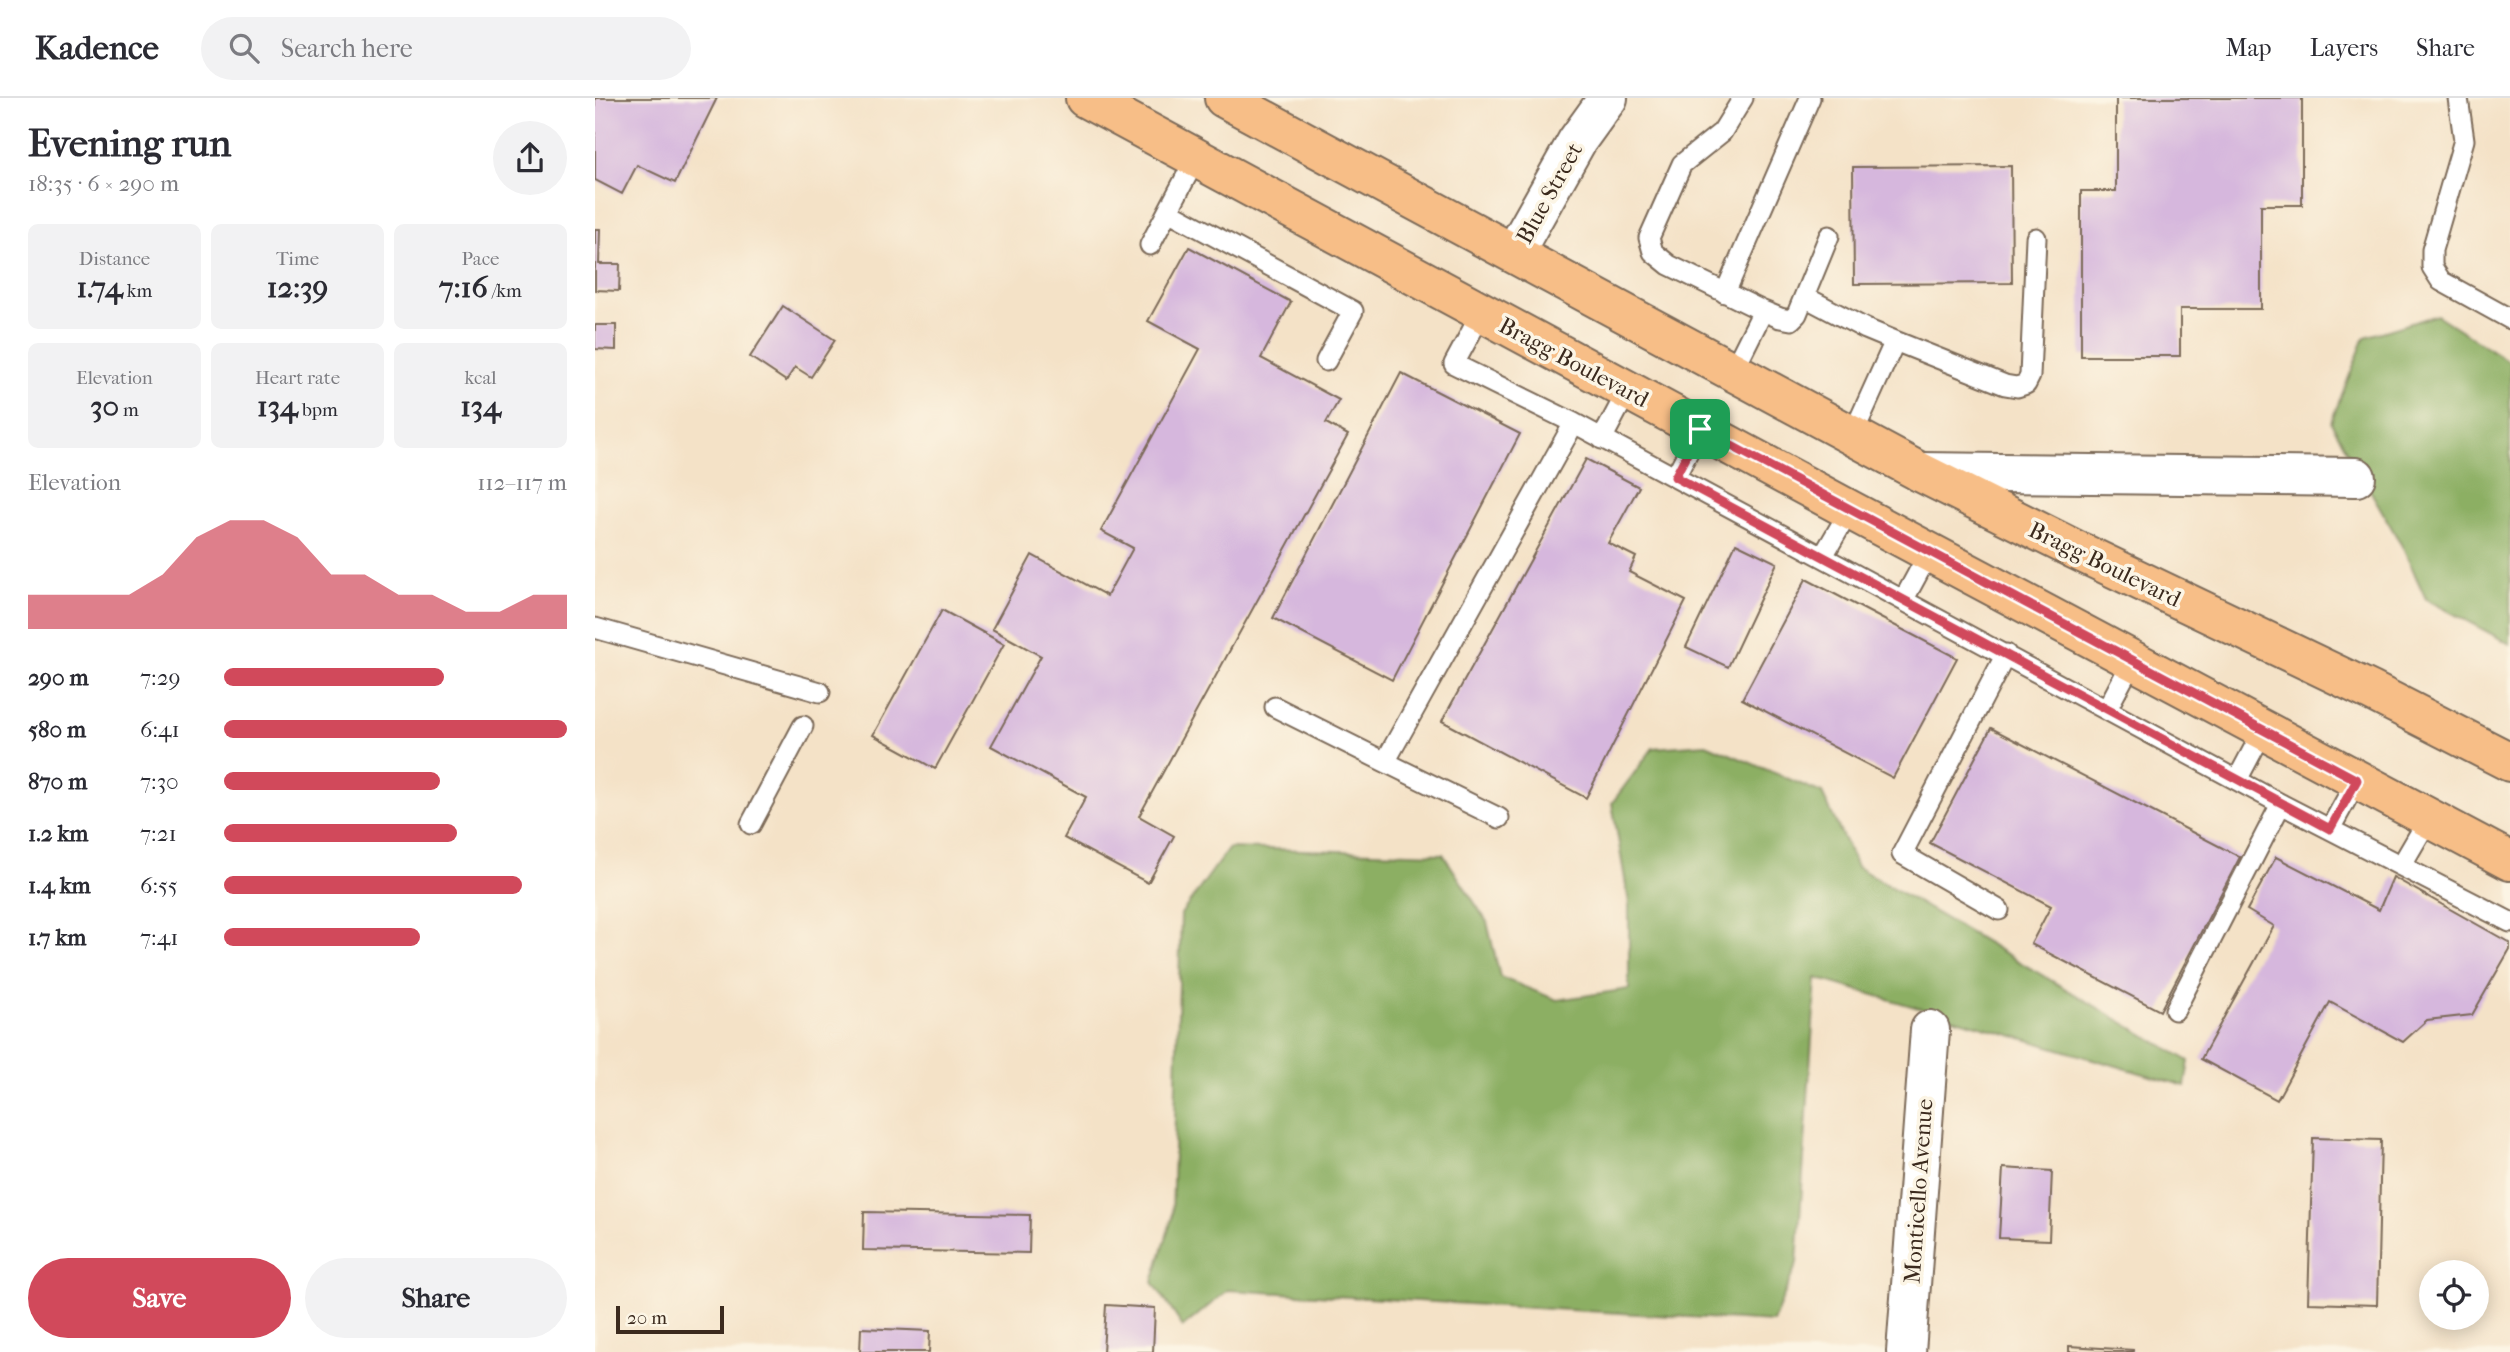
<!DOCTYPE html>
<html lang="en">
<head>
<meta charset="utf-8">
<style>
  :root { --surface:#fff; --page:#f2f2f3; --text:#2b2b33; --muted:#7c7c81; --line:#e1e1e2; --accent:#d1495b }
  body { margin:0; font-family:"IM FELL French Canon",serif; background:var(--page); color:var(--text); height:100vh; display:flex; flex-direction:column; font-size:26px; white-space:nowrap }
  * { box-sizing:border-box; margin:0 }
  p { font-size:23px; color:var(--muted) }
  .icon { flex:none; width:38px; height:38px; fill:none; stroke:currentColor; stroke-width:2; stroke-linecap:round; stroke-linejoin:round }
  .map { position:relative; flex:1; overflow:hidden }
  .sheet { display:flex; flex-direction:column; background:var(--surface); width:595px }
  .sheet>* { flex:none }
  .buttons { position:absolute; left:1824px; top:1162px; display:grid; gap:14px }
  .buttons a { display:grid; place-items:center; width:70px; height:70px; border-radius:50%; background:var(--surface); box-shadow:0 4px 18px #0003; font-size:35px }
  .scale { position:absolute; left:21px; bottom:18px; width:108px; box-sizing:border-box; padding-left:7px; border:4px solid #3b2a1e; border-top:0; font-size:19px; line-height:24px; white-space:nowrap; color:#3b2a1e; -webkit-text-stroke:5px #fcf5e5; paint-order:stroke }
  .pin { position:absolute; display:grid; place-items:center; width:60px; height:60px; color:#fff; margin:-30px; border-radius:14px; box-shadow:0 4px 10px #0006 }
  .round { display:grid; place-items:center; flex:none; width:74px; height:74px; border-radius:37px; background:var(--page) }
  .headline { display:flex; align-items:center; justify-content:space-between; height:119px; padding:0 28px }
  h1 { font-size:38px; font-weight:700; line-height:52px }
  .metrics { display:grid; grid-template-columns:repeat(3,1fr); gap:10px; height:119px; padding:7px 28px }
  .metrics div { display:grid; align-content:center; border-radius:10px; background:var(--page); text-align:center }
  .metrics b { font-size:30px; font-weight:700 }
  .metrics small { font-size:19px; font-weight:400 }
  .metrics p { font-size:19px }
  .chart { height:196px; padding:14px 28px }
  .chart p { display:flex; justify-content:space-between }
  .chart svg { width:100%; height:126px; margin-top:7px; fill:var(--accent); opacity:.7 }
  .primary-button { display:flex; gap:14px; margin-top:auto; padding:14px 28px }
  .primary-button a { flex:1; height:80px; border-radius:42px; background:var(--accent); color:#fff; font-size:28px; font-weight:700; line-height:80px; text-align:center }
  .primary-button a+a { background:var(--page); color:var(--text) }
  ul { padding:0 28px; list-style:none; font-size:23px }
  li { display:grid; grid-template-columns:112px 84px 1fr; align-items:center; height:52px }
  li i { height:18px; border-radius:9px; background:var(--accent) }
  header { display:flex; align-items:center; gap:42px; box-sizing:border-box; height:98px; padding:0 35px; background:var(--surface); border-bottom:2px solid var(--line) }
  header strong { font-size:33px }
  nav { display:flex; gap:38px; margin-inline-start:auto; font-size:24px }
  .search { width:490px; height:63px; background:var(--page); display:flex; align-items:center; gap:18px; box-sizing:border-box; padding:0 24px; border-radius:38px; color:var(--muted); font-size:26px }
  main { display:flex; flex:1; min-height:0 }
  .map>svg:first-child { display:block }
  .forest { fill:#8caf63; stroke:#646c40; stroke-width:2 }
  .building { fill:#d6b7dd }
  .lines { fill:none; stroke-linecap:round; stroke-linejoin:round }
  .service-casing { stroke:#7c6a59; stroke-width:23 }
  .minor-casing { stroke:#7c6a59; stroke-width:42 }
  .tertiary-casing { stroke:#7c6a59; stroke-width:42 }
  .primary-casing { stroke:#7c6a59; stroke-width:42 }
  .service { stroke:#fff; stroke-width:19 }
  .minor { stroke:#fff; stroke-width:38 }
  .tertiary { stroke:#fff; stroke-width:38 }
  .primary { stroke:#f7be87; stroke-width:38 }
  .route-casing { stroke:#fff; stroke-width:14 }
  .route { stroke:#d1495b; stroke-width:9 }
  .labels { text-anchor:middle; stroke-width:7; stroke-linejoin:round; paint-order:stroke }
  .street-label { font-size:23px; fill:#3b2a1e; stroke:#fcf5e5 }
</style>
</head>
<body>
<header>
<strong>Kadence</strong>
<div class="search"><svg class="icon" aria-label="search" viewBox="0 0 24 24"><circle cx="10" cy="10" r="6"/><path d="M15 15l6 6"/></svg>Search here</div>
<nav><a>Map</a><a>Layers</a><a>Share</a></nav>
</header>
<main>
<section class="sheet">
<div class="headline"><div><h1>Evening run</h1><p>18:35 · 6 × 290 m</p></div><a class="round"><svg class="icon" aria-label="share" viewBox="0 0 24 24"><path d="M12 15V3M7 8l5-5 5 5M5 13v7h14v-7"/></svg></a></div>
<div class="metrics">
<div><p>Distance</p><b>1.74<small> km</small></b></div>
<div><p>Time</p><b>12:39</b></div>
<div><p>Pace</p><b>7:16<small> /km</small></b></div>
</div>
<div class="metrics">
<div><p>Elevation</p><b>30<small> m</small></b></div>
<div><p>Heart rate</p><b>134<small> bpm</small></b></div>
<div><p>kcal</p><b>134</b></div>
</div>
<div class="chart"><p><span>Elevation</span>112–117 m</p>
<svg viewBox="0 0 160 44" preserveAspectRatio="none"><path d="M0 44V32L10 32L20 32L30 32L40 25L50 12L60 6L70 6L80 12L90 25L100 25L110 32L120 32L130 38L140 38L150 32L160 32V44z"/></svg>
</div>
<ul>
<li><b>290 m</b>7:29<i style="width:64%"></i></li>
<li><b>580 m</b>6:41<i style="width:100%"></i></li>
<li><b>870 m</b>7:30<i style="width:63%"></i></li>
<li><b>1.2 km</b>7:21<i style="width:68%"></i></li>
<li><b>1.4 km</b>6:55<i style="width:87%"></i></li>
<li><b>1.7 km</b>7:41<i style="width:57%"></i></li>
</ul>
<div class="primary-button"><a>Save</a><a>Share</a></div>
</section>
<div class="map">
<svg width="1915" height="1254" viewBox="0 0 1915 1254">
  <rect width="100%" height="100%" fill="#fcf5e5"/>
  <filter id="ink" filterUnits="userSpaceOnUse"><feTurbulence type="fractalNoise" baseFrequency=".0143" numOctaves="2"/><feDisplacementMap in="SourceGraphic" scale="14" xChannelSelector="R" yChannelSelector="G"/><feConvolveMatrix kernelMatrix="1 2 1 2 8 2 1 2 1" color-interpolation-filters="sRGB"/></filter>
  <filter id="wash" filterUnits="userSpaceOnUse"><feTurbulence type="fractalNoise" baseFrequency=".00686" numOctaves="4" result="noise"/><feDisplacementMap in="SourceGraphic" scale="28" xChannelSelector="R" yChannelSelector="G"/><feGaussianBlur stdDeviation="1.57" result="paint"/><feColorMatrix in="noise" values="0 0 0 0 0 0 0 0 0 0 0 0 0 0 0 0 0 1.4 0 .05"/><feComposite in="paint" operator="in"/></filter>
  <g filter="url(#wash)">
    <rect width="100%" height="100%" fill="#f4e2c7"/>
    <path class="forest" d="M1842,217l73,47v282l-84,-45 -24,-53 -71,-124 34,-85z
      M1111,646l116,49 35,74 332,194 -4,25 -369,-108 -19,285 -24,59 -545,-32 -45,37 -30,-45 19,-64 9,-304 48,-66 214,6 44,68 13,55 57,23 72,-11v-86l-17,-100 41,-55z"/>
    <g id="blocks">
      <path class="building" d="M0,0h122l-42,85 -38,-18 -15,29 -27,-14z
        M1521,0h186v107h-41v104h-81v47h-99v-165h35z
        M1416,68l1,117 -158,1 -1,-117z
        M0,131h5l-1,35h21l-1,27 -24,-1z
        M594,149l102,55 -30,56 78,42 -13,23 22,12 -209,381 35,20 -26,47 -84,-45 22,-41 -95,-51 50,-90 -49,-27 40,-74 75,41 26,-48 -32,-17 99,-182 -52,-28z
        M188,208l52,34 -24,37 -16,-10 -9,14 -36,-24z
        M0,227h21v25l-21,-1z
        M806,275l119,61 -128,246 -119,-62z
        M991,361l53,28 -31,56 28,14 -7,15 57,29 -100,197 -144,-77z
        M1141,445l41,20 -49,104 -42,-20z
        M1211,481l151,79 -64,120 -151,-79z
        M347,512l62,34 -69,125 -62,-34z
        M1396,630l249,129 -80,154 -129,-67 20,-38 -121,-63z
        M1681,759l103,53 14,-33 117,66v6l-38,66 -45,5 -24,22 -73,-40 -53,98 -76,-41 73,-133 -27,-16z
        M1718,1040l68,2 -4,165 -69,-2z
        M1408,1070l49,3 -3,69 -50,-2z
        M269,1114l166,3 -1,38 -166,-3z
        M511,1207l49,3 -2,44h-50z
        M266,1230l69,3 -1,21h-69z
        M1474,1248l64,4v2h-64z"/>
    </g>
  </g>
  <g filter="url(#ink)">
    <use href="#blocks" fill-opacity="0" stroke="#7c6a59" stroke-width="2"/>
    <g class="lines">
      <defs>
        <path id="service" d="M1148,0l-21,34 -40,32 -33,74 4,14 16,13 94,46
          M1863,0l6,42 -32,110v17l9,14 69,38
          M573,113l185,100 -27,50
          M555,147l46,-87
          M1130,195l85,-195
          M1210,199l61,32 29,12
          M887,214l-28,52 120,59 707,381 229,118
          M1138,273l30,-60 17,7 11,2 6,-6 32,-78
          M1258,336l42,-93 110,44 12,2 9,-3 4,-8 6,-138
          M1007,341l26,-49
          M1080,379l25,-48
          M1228,458l27,-46
          M1309,501l26,-48
          M0,530l225,64
          M680,609l110,55 189,-339
          M1512,611l26,-49
          M790,664l114,56
          M1642,682l27,-51
          M156,726l52,-98
          M1735,731l27,-49
          M1806,768l28,-48
          M1404,812l-97,-56 104,-200
          M1580,912l106,-206"/>
        <path id="minor" d="M1325,374l436,5
          M1311,1254l24,-322"/>
        <path id="tertiary" d="M919,155l63,-112 31,-43"/>
        <path id="primary" d="M490,0l765,412 660,351
          M629,0l696,374 154,77 297,142 139,71"/>
      </defs>
      <use href="#service" class="service-casing"/>
      <use href="#minor" class="minor-casing"/>
      <use href="#tertiary" class="tertiary-casing"/>
      <use href="#primary" class="primary-casing"/>
      <use href="#service" class="service"/>
      <use href="#minor" class="minor"/>
      <use href="#tertiary" class="tertiary"/>
      <use href="#primary" class="primary"/>
    </g>
  </g>
  <g class="lines" filter="url(#ink)">
    <defs>
      <path id="route" d="M1105,331l657,351 -27,49 -655,-352z"/>
    </defs>
    <use href="#route" class="route-casing"/>
    <use href="#route" class="route"/>
  </g>
  <g class="labels">
    <g class="street-label">
      <text transform="translate(954 95) rotate(-61)" y="8">Blue Street</text>
      <text transform="translate(979 264) rotate(28)" y="8">Bragg Boulevard</text>
      <text transform="translate(1510 466) rotate(26)" y="8">Bragg Boulevard</text>
      <text transform="translate(1323 1093) rotate(-86)" y="8">Monticello Avenue</text>
    </g>
  </g>
</svg>
<div class="buttons">
<a><svg class="icon" aria-label="locate" viewBox="0 0 24 24"><circle cx="12" cy="12" r="6"/><path d="M12 2v4M12 18v4M2 12h4M18 12h4"/></svg></a>
</div>
<div class="scale">20 m</div>
<div class="pin" style="left:1105px;top:331px;background:#1e9e55"><svg class="icon" aria-label="arrive" viewBox="0 0 24 24"><path d="M6 21V4h12l-3 4 3 4H6"/></svg></div>
</div>
</main>
</body>
</html>
